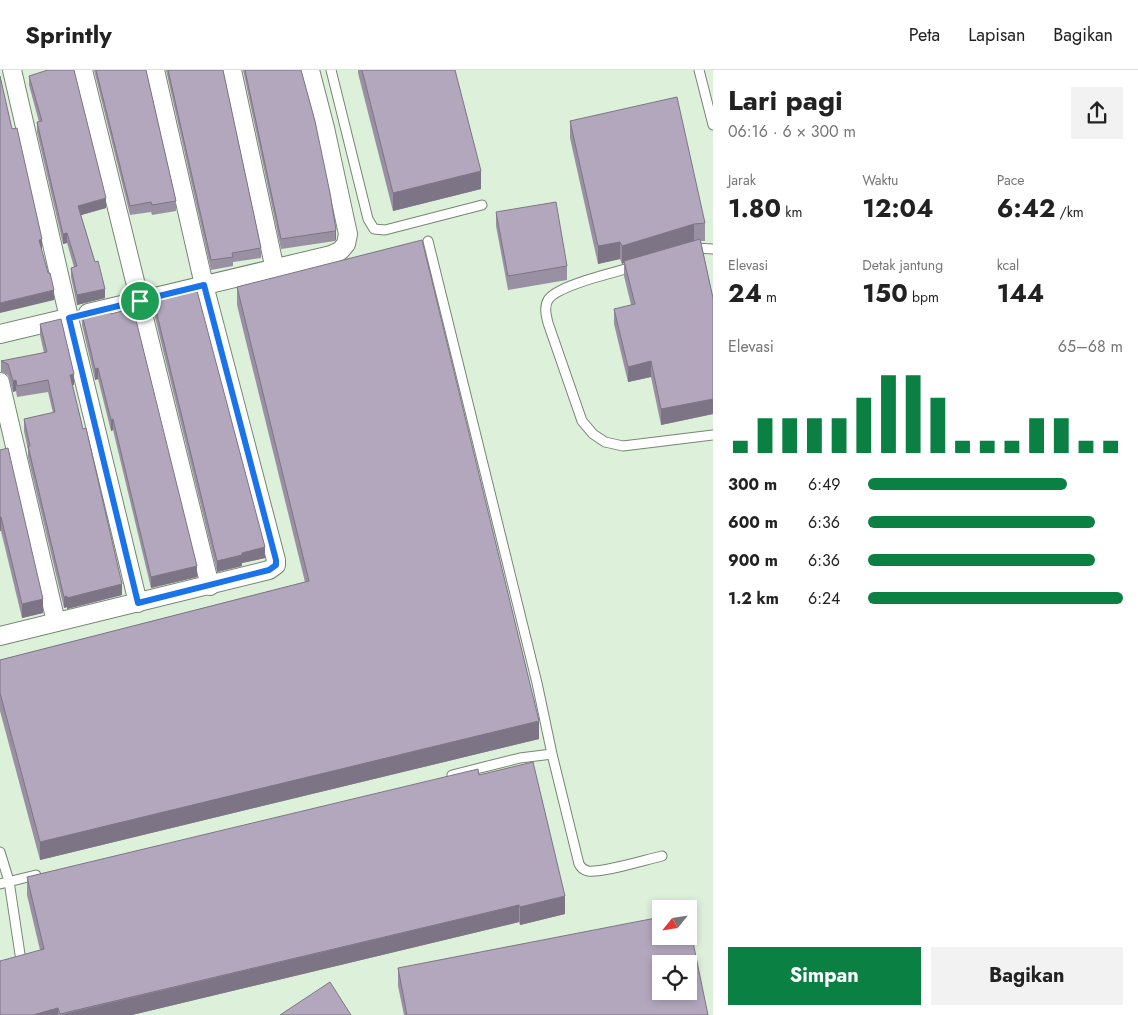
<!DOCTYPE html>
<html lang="id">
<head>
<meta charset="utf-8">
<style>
  :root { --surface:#fff; --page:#f2f2f2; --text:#222; --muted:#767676; --line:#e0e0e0; --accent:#0b8043 }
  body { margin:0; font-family:Jost,sans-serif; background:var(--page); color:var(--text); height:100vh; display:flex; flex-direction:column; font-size:19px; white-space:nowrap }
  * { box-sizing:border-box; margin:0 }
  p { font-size:16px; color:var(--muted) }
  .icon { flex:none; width:28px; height:28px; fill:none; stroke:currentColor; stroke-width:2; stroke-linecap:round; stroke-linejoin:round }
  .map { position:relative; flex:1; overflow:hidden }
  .details { display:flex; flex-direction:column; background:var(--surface); width:425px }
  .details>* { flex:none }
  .needle { width:32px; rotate:240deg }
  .controls { position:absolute; left:652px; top:830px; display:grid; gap:10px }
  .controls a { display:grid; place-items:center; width:45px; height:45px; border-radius:0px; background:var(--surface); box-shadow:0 2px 8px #0003; font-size:25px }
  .pin { position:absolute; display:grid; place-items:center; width:42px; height:42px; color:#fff; margin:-21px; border:2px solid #fff; border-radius:50%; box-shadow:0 1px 5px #0007 }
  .round { display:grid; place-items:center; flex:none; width:52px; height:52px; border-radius:0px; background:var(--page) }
  .overview { display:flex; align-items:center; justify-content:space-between; height:85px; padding:0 15px }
  h1 { font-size:28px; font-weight:700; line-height:38px }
  .figures { display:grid; grid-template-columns:repeat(3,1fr); gap:8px; height:85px; padding:5px 15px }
  .figures div { display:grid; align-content:center }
  .figures b { font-size:25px; font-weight:700 }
  .figures small { font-size:14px; font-weight:400 }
  .figures p { font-size:14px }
  .chart { height:140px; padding:10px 15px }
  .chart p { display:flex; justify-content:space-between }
  .chart svg { width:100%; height:90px; margin-top:5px; stroke:var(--accent); stroke-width:6 }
  .cta { display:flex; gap:10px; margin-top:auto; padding:10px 15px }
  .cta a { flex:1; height:58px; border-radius:0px; background:var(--accent); color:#fff; font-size:20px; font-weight:700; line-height:58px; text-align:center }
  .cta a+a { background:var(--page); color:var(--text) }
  ul { padding:0 15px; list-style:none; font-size:16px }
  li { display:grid; grid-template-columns:80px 60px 1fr; align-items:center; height:38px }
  li i { height:12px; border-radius:6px; background:var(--accent) }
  header { display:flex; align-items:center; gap:30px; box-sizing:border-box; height:70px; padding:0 25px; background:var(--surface); border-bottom:1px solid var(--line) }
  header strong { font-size:24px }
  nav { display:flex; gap:28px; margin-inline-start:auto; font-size:18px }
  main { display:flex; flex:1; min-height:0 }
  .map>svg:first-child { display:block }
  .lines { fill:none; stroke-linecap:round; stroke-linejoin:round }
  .service-casing { stroke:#768673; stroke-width:11 }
  .minor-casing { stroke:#768673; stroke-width:20 }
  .service { stroke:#fff; stroke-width:9 }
  .minor { stroke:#fff; stroke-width:18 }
  .wall { fill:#9a90a3 }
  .shaded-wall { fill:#7d7585 }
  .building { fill:#b3a7be; stroke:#7d7585; fill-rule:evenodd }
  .route-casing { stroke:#fff; stroke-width:10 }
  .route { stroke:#1a73e8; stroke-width:6 }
</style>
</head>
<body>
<header>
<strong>Sprintly</strong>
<nav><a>Peta</a><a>Lapisan</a><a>Bagikan</a></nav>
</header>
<main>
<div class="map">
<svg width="713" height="945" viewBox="0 0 713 945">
  <rect width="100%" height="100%" fill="#ddf0da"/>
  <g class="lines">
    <defs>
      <path id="service" d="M331,0l37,149 6,10 11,1 97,-25
        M699,0l14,55
        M428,171l109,442 15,71 -32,4 -68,17
        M691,180l5,-2 17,1
        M636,196c-19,6 -79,19 -88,34 -4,7 -2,15 0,23l34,98 11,13 12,8 18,4 90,-11
        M552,684l27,110c2,4 4,6 9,7 15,2 56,-11 74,-15
        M0,782l9,29 12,80
        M0,814l36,-9"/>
      <path id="minor" d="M12,0l57,248 69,285
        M83,0l127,516
        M232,0l43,200
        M88,243l243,-58 9,-4 6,-7 2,-10 -23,-106 -15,-58
        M0,264l63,-15
        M0,312l56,240
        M0,566l269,-66 7,-5v-5l-72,-275 -49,-215"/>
    </defs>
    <use href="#service" class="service-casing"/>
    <use href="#minor" class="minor-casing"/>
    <use href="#service" class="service"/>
    <use href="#minor" class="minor"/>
  </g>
  <path class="wall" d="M94,0h52l30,131v10l-24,4 -1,-3 -21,3z
    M166,0h57l38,178v10l-28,4v4l-22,4z
    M243,0h58l14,51 21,118 -1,2 -54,8z
    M358,0h97l26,119 -88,22 -35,-138z
    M29,6l77,132 -25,7 24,83 -28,7 -6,-28v-9l3,-1 -7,-24 -4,1 -26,-112v-10h2l-10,-37z
    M570,51l135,102v18h-4l12,57v116l-52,11 -10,-48 -23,5 -14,-58v-15l17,-4 -7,-29v-13l-2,1 -2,-5 -22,5 -28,-126z
    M496,142l71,54v14l-59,10 -12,-64z
    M237,217l302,452 -499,121 -40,-149v-51l305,-78 -68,-277z
    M153,228l112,260 -23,5v3l-25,6 -64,-263z
    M82,244h29l86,263 -46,11 -38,-158 -2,1 -13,-52 -3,1 -13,-55z
    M40,254l34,61h-2l50,210 -55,14v-2l-3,1 -36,-151v-7l-4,-19v-12l29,-6 -5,-21 -31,5 -1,-6 -3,1 -5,-17 -7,-3v-11l43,-8 -4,-18z
    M0,380l43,163 -21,5 -21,-87z
    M479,705l86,139 -45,11 -1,-3 -387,93h-132l40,-65 -13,-55v-18z
    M398,898l310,47h-304l-6,-29z"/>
  <path class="shaded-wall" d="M481,101v18l-88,22v-18z
    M106,128v10l-28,8v-10z
    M694,154v18l-70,19v2l-2,1v-18z
    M336,160v9l-1,2v-10z
    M67,163v10l-4,1v-10z
    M42,169v10h-3v-9z
    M620,172v17l-22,5v-18z
    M105,219v9l-28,7v-10z
    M54,220v10l-54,13v-10z
    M651,291v16l-23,5v-15z
    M98,298v11l-3,1v-11z
    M74,304v11l-4,1v-11z
    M16,310v11l-3,1v-11z
    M713,329v15l-52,11v-16z
    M113,349v11l-2,1v-11z
    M0,447h1v14h-1z
    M265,477v11l-23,5v3l-25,6v-11l25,-8z
    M197,496v11l-46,11v-11z
    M122,514v11l-55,14v-11z
    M67,526v11l-3,1v-11z
    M43,529v14l-21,5v-14z
    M539,651v18l-499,121v-18z
    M565,826v18l-45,11v-18z
    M519,835v17l-387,93h-72z
    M58,938v7h-25z"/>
  <path class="building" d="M48,0h26l32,128 -28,8 17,56 3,-1 7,28 -28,6 -6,-27 6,-2 -10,-33 -4,1 -26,-112 5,-1 -13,-45z
    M96,0h50l30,131 -24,4 -1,-3 -21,4z
    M168,0h55l38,178 -29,5 1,4 -22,3z
    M245,0h56l14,51 15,72 6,37 -1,1 -54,8z
    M362,0h93l26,101 -88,22z
    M0,6l12,53 5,-1 25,111 -3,1 9,33h2l4,17 -54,13z
    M677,27l28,126 -11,1 -72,22 -2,-4 -22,4 -28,-125z
    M556,132l11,64 -59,10 -12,-64z
    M700,169l13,59v101l-52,10 -10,-48 -23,6 -14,-58 21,-5 -11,-43z
    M422,170l117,481 -499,121 -40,-149v-33l309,-79 -72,-294z
    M196,217l69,260 -23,6v2l-25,6 -64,-263z
    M110,238l1,6 22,-6 64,258 -46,11 -38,-158 -2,1 -13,-52 -3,1 -13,-55z
    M61,249l13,55 -4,1 13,54 3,-1 36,156 -55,14v-2l-3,1 -36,-151h2l-6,-27 31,-7 -7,-32 -31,6 -1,-6 -3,1 -5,-17 -7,-3 46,-9 -7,-28z
    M8,378l35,151 -21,5 -21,-87h-1v-67z
    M533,692l32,134 -45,11 -1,-2 -459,109 -2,-6 -25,7h-33v-54l44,-12 -17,-72 451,-108 1,6z
    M661,847v19h28v-13l19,92h-301l-9,-47zM661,894h28v27h-28z
    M330,912l21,33h-71z"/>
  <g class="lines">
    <defs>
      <path id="route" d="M204,215l72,275v5l-7,5 -131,33 -69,-285z"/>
    </defs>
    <use href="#route" class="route-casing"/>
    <use href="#route" class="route"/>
  </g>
</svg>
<div class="controls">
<a><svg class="needle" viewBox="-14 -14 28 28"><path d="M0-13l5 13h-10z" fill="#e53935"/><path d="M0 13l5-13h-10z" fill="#767676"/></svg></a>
<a><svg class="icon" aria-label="locate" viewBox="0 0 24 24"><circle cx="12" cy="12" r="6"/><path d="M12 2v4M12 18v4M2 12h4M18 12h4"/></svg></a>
</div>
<div class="pin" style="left:140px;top:231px;background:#1e9e55"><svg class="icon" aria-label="arrive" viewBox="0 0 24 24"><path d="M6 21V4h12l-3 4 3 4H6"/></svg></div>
</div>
<section class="details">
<div class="overview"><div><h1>Lari pagi</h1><p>06:16 · 6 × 300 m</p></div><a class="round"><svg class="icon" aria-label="share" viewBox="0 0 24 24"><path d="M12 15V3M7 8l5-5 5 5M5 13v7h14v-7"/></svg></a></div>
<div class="figures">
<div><p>Jarak</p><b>1.80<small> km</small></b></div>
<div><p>Waktu</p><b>12:04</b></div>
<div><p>Pace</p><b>6:42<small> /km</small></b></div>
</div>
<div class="figures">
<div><p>Elevasi</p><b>24<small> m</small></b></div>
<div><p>Detak jantung</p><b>150<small> bpm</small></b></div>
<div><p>kcal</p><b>144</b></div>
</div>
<div class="chart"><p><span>Elevasi</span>65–68 m</p>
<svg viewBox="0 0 160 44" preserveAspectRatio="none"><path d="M5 44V38M15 44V27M25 44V27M35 44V27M45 44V27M55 44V17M65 44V6M75 44V6M85 44V17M95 44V38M105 44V38M115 44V38M125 44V27M135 44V27M145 44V38M155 44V38"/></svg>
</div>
<ul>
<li><b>300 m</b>6:49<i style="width:78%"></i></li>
<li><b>600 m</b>6:36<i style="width:89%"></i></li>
<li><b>900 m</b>6:36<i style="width:89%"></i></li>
<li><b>1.2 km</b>6:24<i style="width:100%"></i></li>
</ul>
<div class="cta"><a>Simpan</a><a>Bagikan</a></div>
</section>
</main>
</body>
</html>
